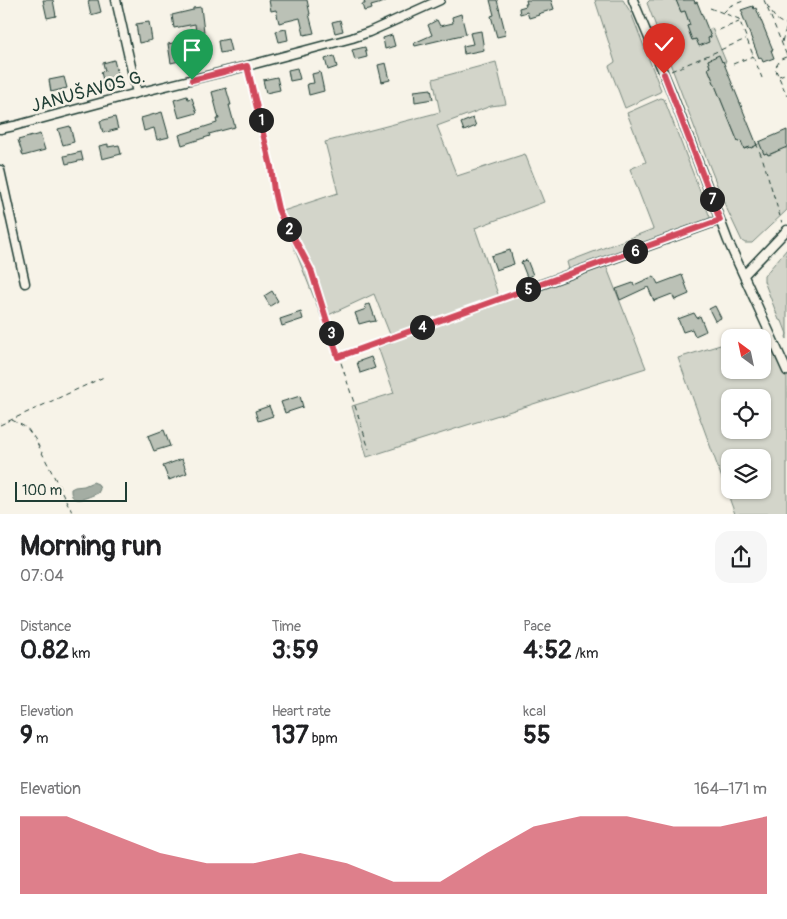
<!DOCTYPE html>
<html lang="en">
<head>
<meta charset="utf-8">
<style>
  :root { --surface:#fff; --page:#f6f6f6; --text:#202124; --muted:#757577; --accent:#d1495b }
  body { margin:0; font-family:Pangolin,sans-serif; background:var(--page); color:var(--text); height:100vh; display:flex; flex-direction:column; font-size:19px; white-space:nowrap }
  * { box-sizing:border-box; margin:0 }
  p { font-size:16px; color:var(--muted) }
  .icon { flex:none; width:28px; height:28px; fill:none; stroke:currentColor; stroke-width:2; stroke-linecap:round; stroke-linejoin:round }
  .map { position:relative; height:514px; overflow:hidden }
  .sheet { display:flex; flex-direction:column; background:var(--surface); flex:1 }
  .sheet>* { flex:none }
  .needle { width:32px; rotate:327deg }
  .controls { position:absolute; left:721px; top:329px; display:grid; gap:10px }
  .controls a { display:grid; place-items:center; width:50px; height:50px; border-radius:10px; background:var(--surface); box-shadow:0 1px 4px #0004; font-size:25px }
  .scale { position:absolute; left:15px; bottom:12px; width:112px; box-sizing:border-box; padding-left:5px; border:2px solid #1f3d34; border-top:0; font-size:14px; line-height:18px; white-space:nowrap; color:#1f3d34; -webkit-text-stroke:4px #f7f3e8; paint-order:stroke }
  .pin { position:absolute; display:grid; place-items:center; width:42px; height:42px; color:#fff; margin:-51px -21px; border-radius:50% 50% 50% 0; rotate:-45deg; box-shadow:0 0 5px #0007 }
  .pin .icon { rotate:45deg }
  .km { position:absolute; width:25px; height:25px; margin:-12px; border-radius:50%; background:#222; color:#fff; font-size:14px; line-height:25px; text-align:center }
  .round { display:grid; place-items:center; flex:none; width:52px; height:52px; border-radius:15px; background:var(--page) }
  .overview { display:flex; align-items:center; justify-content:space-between; height:85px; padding:0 20px }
  h1 { font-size:28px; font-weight:700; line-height:38px }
  .figures { display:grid; grid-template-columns:repeat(3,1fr); gap:8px; height:85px; padding:5px 20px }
  .figures div { display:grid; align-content:center }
  .figures b { font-size:25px; font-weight:700 }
  .figures small { font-size:14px; font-weight:400 }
  .figures p { font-size:14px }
  .chart { height:140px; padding:10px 20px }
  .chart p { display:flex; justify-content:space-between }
  .chart svg { width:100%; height:90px; margin-top:5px; fill:var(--accent); opacity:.7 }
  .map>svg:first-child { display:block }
  .green { fill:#d3d5ca; stroke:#79897f; fill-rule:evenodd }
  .water { fill:#a4ada3; stroke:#6f8077 }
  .building { fill:#bbc1b6; stroke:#1f3d34 }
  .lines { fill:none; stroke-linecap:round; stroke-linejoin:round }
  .minor-casing { stroke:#1f3d34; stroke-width:11 }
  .path { stroke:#1f3d34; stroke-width:1; stroke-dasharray:5 4; stroke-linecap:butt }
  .minor { stroke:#f7f3e8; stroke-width:8 }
  .route-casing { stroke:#fff; stroke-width:10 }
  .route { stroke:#d1495b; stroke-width:6 }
  .labels { text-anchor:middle; stroke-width:4.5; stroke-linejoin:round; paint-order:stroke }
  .street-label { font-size:18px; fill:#1f3d34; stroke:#f7f3e8 }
</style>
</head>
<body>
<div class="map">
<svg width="787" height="514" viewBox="0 0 787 514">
  <rect width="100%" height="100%" fill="#f7f3e8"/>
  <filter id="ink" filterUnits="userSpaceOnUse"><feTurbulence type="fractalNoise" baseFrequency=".02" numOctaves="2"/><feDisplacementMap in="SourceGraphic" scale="10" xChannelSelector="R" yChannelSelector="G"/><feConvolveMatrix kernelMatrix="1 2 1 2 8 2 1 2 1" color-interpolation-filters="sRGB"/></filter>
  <g filter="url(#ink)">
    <path class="green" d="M595,0h28l8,13 30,77 -1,2 -35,16 -16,-42 6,-4z
      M650,0h26l5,12 4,-1 5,14 -3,1 5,14 16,-2 3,-1 -3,-7 4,-2 14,34h-4l-3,-6 -11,4 2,7 -2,1 30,74 3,-1 3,8 6,-2 1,1 9,-5 4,11 3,-1 2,2 7,-3 -1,-2 9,-4 1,2h2v62l-35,33h-7l-3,-2 -17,-36 -23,-58 -55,-144z
      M496,62l10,42 -15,2 -54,20 20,50 68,-22 19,48 -69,26 25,72 70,-27 -3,-11 86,-33 -23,-60 16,-7 -19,-49 34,-15 3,1 46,118 -2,3 -105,38 43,110 -279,89 -15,-51 42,-13 -16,-46 15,-5 -19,-48 -52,24 -42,-106 58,-19 -13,-51 115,-30 -7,-33z
      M787,249v90l-1,-2 1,-3 -5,-13 -3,-1 -15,-39v-5z
      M768,330l19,41v143h-52l-57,-156 52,-16v28h32v-32l-17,-1zM730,398h32v32h-32zM730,458h32v32h-32z"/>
    <path class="water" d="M93,482l5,2 2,5 -2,4c-10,4 -28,14 -27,-4l4,-2 9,-1z"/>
    <path class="building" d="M43,0h10l3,16 -9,2z
      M91,0h7l3,12 -10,3 -3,-14z
      M269,0h38l3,14h-1l5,19 -10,2 -4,-17 -21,5 -3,-13 -5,1z
      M364,0h21v2l-14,4 1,3 -8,2 -2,-7h3z
      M490,0h7l9,35 -9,2 -6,-21 3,-1z
      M526,0h25l3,9 -16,5 1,1 -10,3 -2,-6 -7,2 -1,-6 7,-2 -1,-2h2z
      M676,0h18l1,3 2,-1 14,35 -3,1 1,4 -10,4 -3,-7 -4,1 -5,-14 3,-1 -5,-14 -4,1z
      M753,6l1,3 2,-1 17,42h-2l3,8 -11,4 -2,-5 -2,1 -17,-44 1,-1 -2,-3z
      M201,7l3,25 -8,1 -1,-9 -21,4 -2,-13 21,-5v-2z
      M461,14l5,20 -51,12 -1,-3 18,-8 -4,-10 9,-5 3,6 13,-3 -1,-6z
      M340,20l3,11 -8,2 -3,-11z
      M149,22l3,18 -13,3 -3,-19z
      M286,29l2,11 -9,2 -3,-11z
      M481,31l3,19 -20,4 -1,-8 10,-2 -3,-11z
      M392,35l3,11 -10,3 -2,-11z
      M228,39l3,12 -11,2 -2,-12z
      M183,41l4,18 -16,4 -3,-19z
      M365,47l2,10 -12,3 -3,-10z
      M719,55l3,7 1,-1 34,84 -6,3 -1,-1 -6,2 -3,-8 -3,1 -30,-74 2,-1 -2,-7z
      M334,56l3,11 -9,3 -3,-11z
      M114,60l6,24 -15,4 -4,-16 4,-1 -2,-8z
      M386,63l4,17 -8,2 -4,-17z
      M297,68l3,11 -10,2 -2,-11z
      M320,72l4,19 -15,4 -2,-11 7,-1 -2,-9z
      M64,77l3,11 -16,4 -2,-12z
      M277,77l3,13 -14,3 -3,-13z
      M226,88l5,17h-2l6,22 -26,7 1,2 -28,9 -3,-10 38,-12 -1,-4h3l-7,-27z
      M431,89l2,10 -18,3 -1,-11z
      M187,96l1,3 4,-1 5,15 -18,5 -5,-18z
      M162,112l7,25 -12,3 -3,-12 -10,3 -3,-13z
      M115,117l3,12 -15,4 -3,-12z
      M473,118l3,8 -12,5 -3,-8z
      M70,126l4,16 -11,3 -5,-16z
      M787,130v17l-19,8 -1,-2 -3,1 -5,-12z
      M40,134l5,16 -22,6 -5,-16z
      M108,144v3l11,-2 2,9 -19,5 -3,-13z
      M81,152l2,8 -17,4 -2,-8z
      M510,250l4,14 -18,6 -5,-14z
      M527,260l6,15 -6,2 -6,-15z
      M682,275l7,19 -14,6 -3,-6 -18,7 -6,-14 -28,13 -4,-11 17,-6 1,2 20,-9 4,8z
      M272,291l6,10 -8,5 -6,-10z
      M370,304l6,17 -6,1v-1l-11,3 -4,-11 11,-4 -1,-4z
      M715,306l6,12 -6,3 -6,-12z
      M301,312l2,7 -21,7 -2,-7z
      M694,313l3,5 3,-2 6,15 -11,5 -3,-7 -9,3 -5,-13z
      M371,357l4,11 -15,5 -3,-11z
      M300,396l3,11 -18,6 -4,-11z
      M269,406l4,10 -15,5 -3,-10z
      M164,430l6,16 -16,5 -6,-15z
      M182,459l5,14 -18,7 -6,-14z"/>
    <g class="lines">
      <defs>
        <path id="minor" d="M116,0l21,93
          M633,0l38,91 57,150 59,130
          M0,129l14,-3 123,-33 110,-27 105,-28 17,-6 71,-32
          M0,170l25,113
          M744,275l43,-45
          M523,291l197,-71"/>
      </defs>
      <use href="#minor" class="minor-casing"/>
      <path class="path" d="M764,0l23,56
        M767,5c5,8 9,18 20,19
        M710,8l29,11 23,59
        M723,13l7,-7 16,-6
        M719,30l20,-8
        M782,42l2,-8 3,-7
        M786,57l-5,2 -6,9 12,28
        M733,64l20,-8
        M671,71l75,-32
        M249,73l22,94 3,24 4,18 4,9 10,16 19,36 58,179
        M779,76l8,-3
        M756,143l7,17 19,63
        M339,356l178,-63
        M12,420l15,8 8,11 38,75
        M0,425l106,-49"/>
      <use href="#minor" class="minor"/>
    </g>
  </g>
  <g class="lines" filter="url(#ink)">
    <defs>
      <path id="route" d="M192,80l55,-14 24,101 3,24 4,18 4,9 10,16 19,36 27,87 382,-137 -56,-146"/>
    </defs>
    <use href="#route" class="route-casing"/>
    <use href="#route" class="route"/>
  </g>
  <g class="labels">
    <g class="street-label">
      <text transform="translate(88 91) rotate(-15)" y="6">JANUŠAVOS G.</text>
    </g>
  </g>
</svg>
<div class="controls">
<a><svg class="needle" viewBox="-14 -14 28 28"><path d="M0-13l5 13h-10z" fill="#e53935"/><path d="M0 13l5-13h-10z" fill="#757577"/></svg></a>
<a><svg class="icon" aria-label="locate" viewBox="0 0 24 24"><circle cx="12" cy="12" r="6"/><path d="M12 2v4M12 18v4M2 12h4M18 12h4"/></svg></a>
<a><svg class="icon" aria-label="layers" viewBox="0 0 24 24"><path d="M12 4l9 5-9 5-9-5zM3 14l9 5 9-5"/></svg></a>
</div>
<div class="scale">100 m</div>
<div class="pin" style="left:192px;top:80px;background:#1e9e55"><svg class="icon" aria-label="arrive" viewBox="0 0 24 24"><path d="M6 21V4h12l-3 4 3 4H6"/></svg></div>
<div class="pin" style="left:664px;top:74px;background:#d93025"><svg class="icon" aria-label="check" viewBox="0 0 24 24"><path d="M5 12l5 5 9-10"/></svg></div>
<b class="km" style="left:261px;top:120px">1</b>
<b class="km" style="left:289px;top:229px">2</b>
<b class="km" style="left:331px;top:333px">3</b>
<b class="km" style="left:422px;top:327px">4</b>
<b class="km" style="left:528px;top:289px">5</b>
<b class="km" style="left:635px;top:251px">6</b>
<b class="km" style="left:712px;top:199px">7</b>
</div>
<section class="sheet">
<div class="overview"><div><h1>Morning run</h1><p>07:04</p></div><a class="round"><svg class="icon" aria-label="share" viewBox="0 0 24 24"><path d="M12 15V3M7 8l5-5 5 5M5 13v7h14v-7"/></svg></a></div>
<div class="figures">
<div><p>Distance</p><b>0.82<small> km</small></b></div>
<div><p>Time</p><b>3:59</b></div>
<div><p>Pace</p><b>4:52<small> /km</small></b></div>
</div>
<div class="figures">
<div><p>Elevation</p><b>9<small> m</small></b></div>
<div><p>Heart rate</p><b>137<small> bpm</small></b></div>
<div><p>kcal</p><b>55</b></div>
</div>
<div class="chart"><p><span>Elevation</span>164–171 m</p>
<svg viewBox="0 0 160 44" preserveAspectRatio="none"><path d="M0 44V6L10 6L20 15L30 24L40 29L50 29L60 24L70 29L80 38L90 38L100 24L110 11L120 6L130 6L140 11L150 11L160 6V44z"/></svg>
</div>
</section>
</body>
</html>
